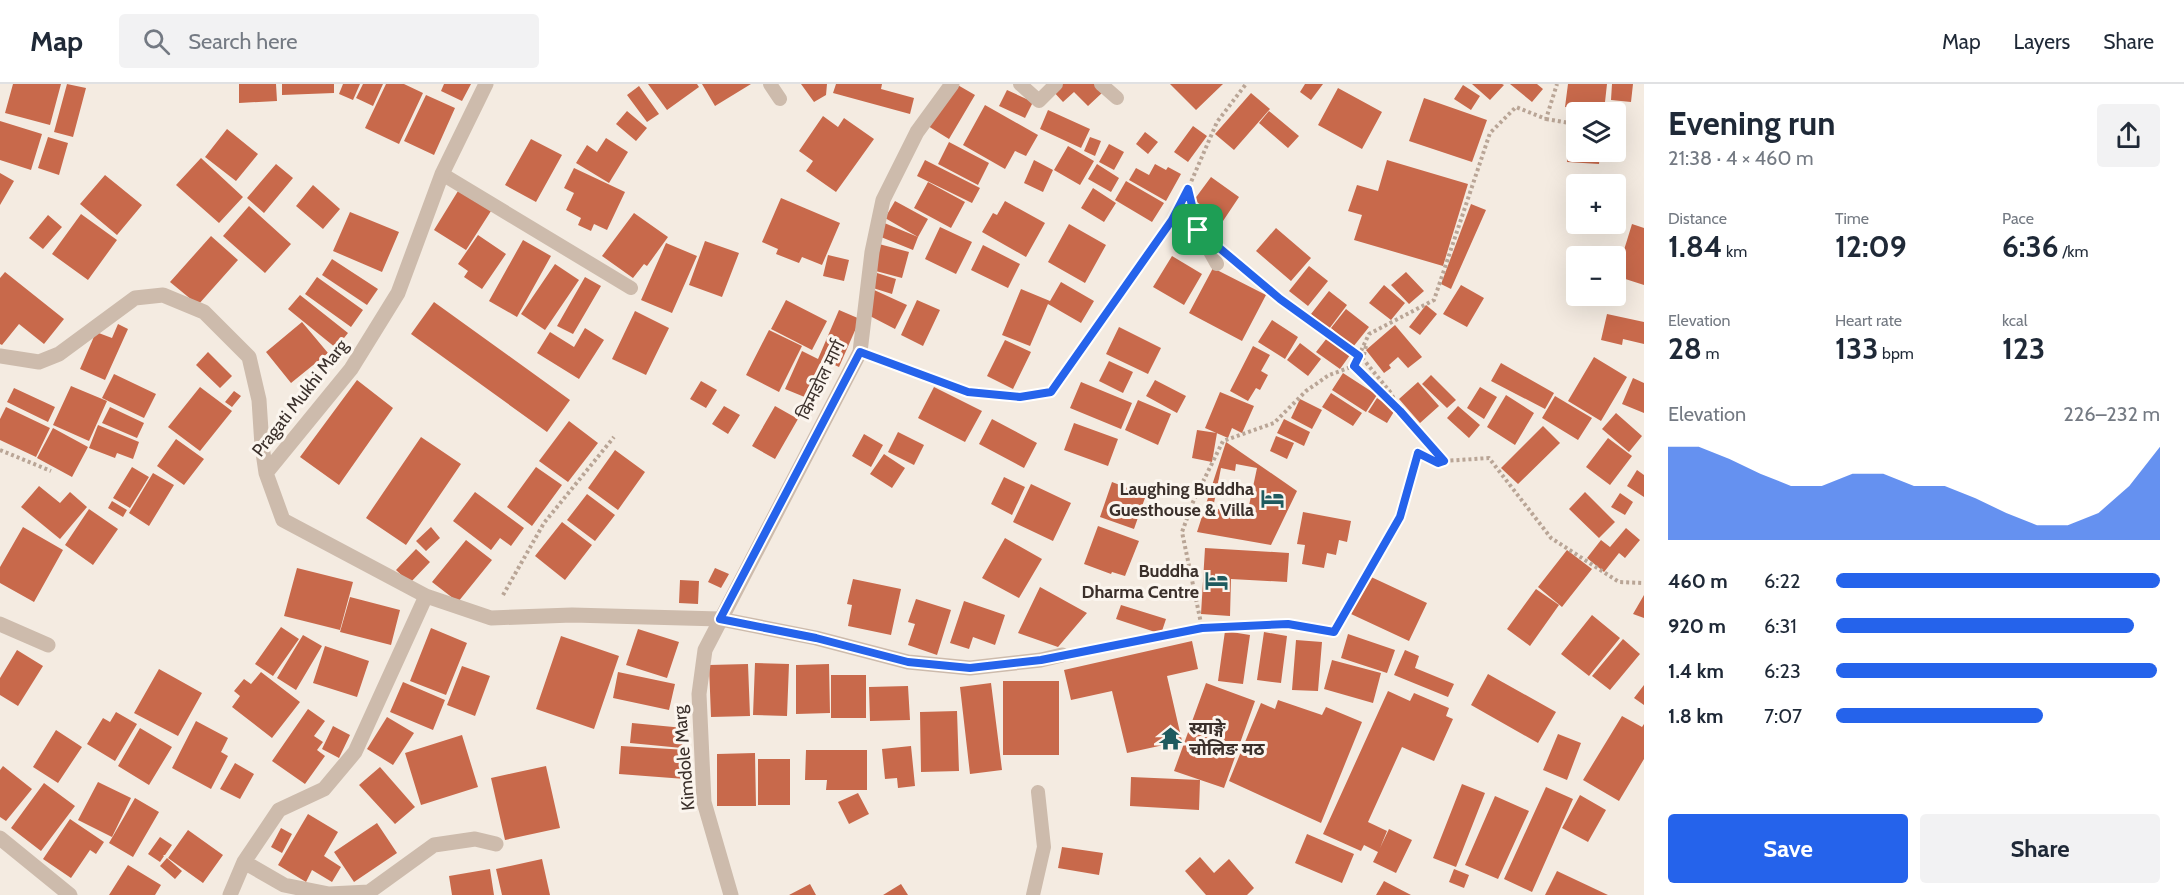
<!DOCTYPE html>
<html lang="en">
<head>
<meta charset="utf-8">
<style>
  :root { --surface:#fff; --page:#f2f2f3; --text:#1f2937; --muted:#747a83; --line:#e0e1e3; --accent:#2563eb }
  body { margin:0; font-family:Cabin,"Noto Sans Devanagari",sans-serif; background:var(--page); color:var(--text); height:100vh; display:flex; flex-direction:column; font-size:22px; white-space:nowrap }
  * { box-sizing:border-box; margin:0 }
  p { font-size:20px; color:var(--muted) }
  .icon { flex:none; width:33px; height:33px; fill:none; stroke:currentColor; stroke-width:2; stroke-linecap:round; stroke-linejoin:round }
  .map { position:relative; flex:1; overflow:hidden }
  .panel { display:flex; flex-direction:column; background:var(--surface); width:540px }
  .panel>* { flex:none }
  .controls { position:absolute; left:1566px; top:18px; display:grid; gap:12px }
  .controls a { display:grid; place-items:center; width:60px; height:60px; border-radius:6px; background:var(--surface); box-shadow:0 6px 24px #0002; font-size:30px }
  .pin { position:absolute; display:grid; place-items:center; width:51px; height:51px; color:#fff; margin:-26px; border-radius:12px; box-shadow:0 3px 9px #0006 }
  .round { display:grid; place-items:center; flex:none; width:63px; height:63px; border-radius:6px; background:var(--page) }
  .head { display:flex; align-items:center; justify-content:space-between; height:102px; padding:0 24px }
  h1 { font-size:33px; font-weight:800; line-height:45px }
  .metrics { display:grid; grid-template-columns:repeat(3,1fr); gap:9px; height:102px; padding:6px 24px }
  .metrics div { display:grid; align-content:center }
  .metrics b { font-size:30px; font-weight:800 }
  .metrics small { font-size:16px; font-weight:400 }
  .metrics p { font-size:16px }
  .chart { height:168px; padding:12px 24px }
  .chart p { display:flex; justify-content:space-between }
  .chart svg { width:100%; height:108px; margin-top:6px; fill:var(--accent); opacity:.7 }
  .button { display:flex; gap:12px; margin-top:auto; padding:12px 24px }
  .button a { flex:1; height:69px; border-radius:6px; background:var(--accent); color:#fff; font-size:24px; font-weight:800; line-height:69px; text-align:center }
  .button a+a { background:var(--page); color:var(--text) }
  ul { padding:0 24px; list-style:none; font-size:20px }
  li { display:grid; grid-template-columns:96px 72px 1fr; align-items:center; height:45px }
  li i { height:15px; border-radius:8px; background:var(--accent) }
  header { display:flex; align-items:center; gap:36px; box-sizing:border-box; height:84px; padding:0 30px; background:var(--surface); border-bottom:2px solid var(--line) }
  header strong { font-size:28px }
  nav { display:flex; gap:33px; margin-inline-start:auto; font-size:21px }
  .search { width:420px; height:54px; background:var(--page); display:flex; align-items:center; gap:15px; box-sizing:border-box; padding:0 21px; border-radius:6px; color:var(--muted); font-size:22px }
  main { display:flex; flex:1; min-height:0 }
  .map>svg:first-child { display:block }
  .building { fill:#c8694b; fill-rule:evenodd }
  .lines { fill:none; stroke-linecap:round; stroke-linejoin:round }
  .path { stroke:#b9a596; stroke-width:4; stroke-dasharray:3 3; stroke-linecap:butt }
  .lane { stroke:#cdbbac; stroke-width:14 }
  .street { stroke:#cdbbac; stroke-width:15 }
  .route-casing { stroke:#fff; stroke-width:12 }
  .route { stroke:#2563eb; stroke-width:8 }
  .labels { text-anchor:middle; stroke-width:6; stroke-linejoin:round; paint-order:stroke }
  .street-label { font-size:18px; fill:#3b302b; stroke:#fbf5ee }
  .poi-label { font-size:18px; font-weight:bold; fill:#3b302b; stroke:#fbf5ee; text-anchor:end }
</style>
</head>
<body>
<header>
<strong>Map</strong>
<div class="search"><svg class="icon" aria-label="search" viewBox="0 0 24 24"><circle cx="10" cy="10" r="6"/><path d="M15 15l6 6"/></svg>Search here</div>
<nav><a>Map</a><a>Layers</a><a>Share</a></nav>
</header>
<main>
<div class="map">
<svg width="1644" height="811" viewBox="0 0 1644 811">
  <rect width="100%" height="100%" fill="#f4ebe1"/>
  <path class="building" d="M13,0h48l-11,41 -45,-12z
    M67,0l19,4 -13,49 -19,-5z
    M239,0h37l1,17 -38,2z
    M282,0h52v9l-52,2z
    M343,0h17l-7,16 -14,-6z
    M363,0h20l-10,22 -17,-8z
    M386,0h18l19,9 -24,51 -34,-16z
    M444,0h27l-9,17 -21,-10z
    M648,0h49l2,3 -32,23z
    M702,0h49l-36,22z
    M801,0h26l-1,11 -12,7z
    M836,0h46l-1,5 33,9 -4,16 -77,-21z
    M956,0l19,11 -26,44 -21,-13z
    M1058,0h38l7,8 -15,14 -14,-14 -11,10 -11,-12z
    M1170,0h53l-27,26z
    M1305,0h18l-12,16 -11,-8z
    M1472,0h30l2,1 -14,15z
    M1510,0h27l6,5 -11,13z
    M1568,0h39l-3,27 -39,-4z
    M1612,0h21l-2,18 -20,-2z
    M1463,1l17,11 -9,14 -17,-11z
    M639,2l20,28 -12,8 -20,-27z
    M1338,4l44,24 -20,37 -44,-24z
    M1007,6l26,12 -8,16 -26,-12z
    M1251,9l19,16 -36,41 -19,-16z
    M426,11l29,13 -21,47 -30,-14z
    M1424,14l63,22 -15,42 -63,-21z
    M985,21l53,30 -12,21 -11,-5 -10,18 -42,-24z
    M1048,26l42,19 -9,19 -41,-19z
    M627,27l20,17 -11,13 -20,-17z
    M1269,27l30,25 -11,12 -29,-25z
    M823,32l15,11 6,-9 30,21 -38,53 -30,-21 7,-10 -14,-10z
    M0,37l42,13 -11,36 -31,-10z
    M1193,42l14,10 -19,26 -14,-10z
    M227,45l31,25 -22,27 -31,-24z
    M1145,48l13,10 -10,12 -12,-10z
    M1570,51l6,1v16h24l-1,12 -32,-2z
    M48,53l20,6 -9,32 -21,-7z
    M1090,53l11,4 -6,15 -11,-5z
    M606,54l22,14 -19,31 -33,-20 11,-18 10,7z
    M531,55l31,16 -26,47 -31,-17z
    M949,58l40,21 -11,22 -40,-21z
    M1109,60l15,8 -10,18 -15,-8z
    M1068,62l26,15 -14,24 -26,-15z
    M201,74l42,39 -24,26 -43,-38z
    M925,76l55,28 -8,15 -55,-27z
    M1034,76l19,10 -10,22 -19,-9z
    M1387,76l81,24 -25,82 -89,-26 8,-25 -14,-4 9,-26 21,6z
    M276,80l17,14 -29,35 -17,-15z
    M1097,80l22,14 -8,14 -23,-13z
    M1155,80l11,6 2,-3 13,7 -15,27 -37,-21 7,-12 13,7z
    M574,84l51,24 -18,38 -13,-6 -3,7 -13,-6 3,-7 -15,-8 8,-17 -10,-5z
    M0,89l14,8 -14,24z
    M105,91l37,30 -25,30 -37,-31z
    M1211,93l28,20 -16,24 -29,-21z
    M1126,97l38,22 -12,19 -37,-22z
    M928,98l37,20 -14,26 -37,-20z
    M313,101l27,24 -17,20 -27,-23z
    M1093,104l23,15 -12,19 -23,-14z
    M458,107l33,20 -25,39 -32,-20z
    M781,114l59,25 -18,42 -20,-8 -3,6 -23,-9 2,-5 -16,-7z
    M895,117l33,18 -10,18 -33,-19z
    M1005,117l40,22 -19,34 -44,-25 11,-19 4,2z
    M1471,120l15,6 -35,79 -10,-5z
    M249,122l42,38 -26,29 -42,-37z
    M350,128l49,20 -17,40 -49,-21z
    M634,129l34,24 -21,29 -3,-2 -11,14 -31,-22z
    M81,130l36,26 -29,40 -36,-26z
    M48,131l14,12 -19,22 -14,-11z
    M882,138l36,15 -5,13 -37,-15z
    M1069,140l37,21 -21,38 -37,-21z
    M1632,140l12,4v57l-28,-9z
    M940,143l32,15 -16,32 -31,-15z
    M1276,144l35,30 -20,23 -35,-30z
    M478,151l28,19 -24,35 -18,-12 4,-6 -10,-7z
    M211,152l27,24 -40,45 -28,-23z
    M523,156l28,16 -34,61 -28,-16z
    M705,157l34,12 -17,44 -33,-12z
    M666,159l31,13 -25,57 -31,-13z
    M879,160l30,8 -7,26 -30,-8z
    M983,161l37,19 -12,24 -37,-18z
    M828,171l21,5 -5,21 -21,-5z
    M1172,172l30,18 -18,31 -31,-18z
    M332,175l46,30 -11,16 -45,-30z
    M555,180l24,16 -34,50 -24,-16z
    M1309,182l19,15 -20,25 -19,-15z
    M1213,184l53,27 -24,46 -53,-28z
    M5,188l59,47 -20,25 -25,-20 -17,21 -2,-1v-66z
    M1406,188l18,19 -15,13 -18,-19z
    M877,189l19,6 -4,15 -19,-6z
    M317,193l46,33 -12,17 -46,-33z
    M585,193l16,9 -28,48 -16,-8z
    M1061,198l33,19 -13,22 -33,-19 -18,42 -28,-11 19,-46 29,12z
    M1384,201l21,18 -14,17 -22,-17z
    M1461,201l23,13 -17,29 -24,-13z
    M872,205l35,16 -12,24 -27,-14z
    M1329,207l18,14 -18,24 -18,-15z
    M300,211l48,38 -12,15 -48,-39z
    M786,216l41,21 -15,29 -41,-21z
    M917,216l23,10 -17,36 -22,-11z
    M434,218l136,98 -23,32 -136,-98z
    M1426,221l11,9 -17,21 -11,-8z
    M1346,225l23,18 -16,20 -22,-19z
    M839,226l21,9 -21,48 -15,-7 -17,38 -22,-9 17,-38 16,8z
    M635,227l34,17 -23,47 -34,-16z
    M1607,230l37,8v22l-21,-5 -1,6 -21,-5z
    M1272,236l26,17 -13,22 -27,-17z
    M302,238l26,31 -37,30 -25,-31z
    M118,240l10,5 -23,51 -25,-11 16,-37 16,6z
    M1395,241l27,32 -14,11 -10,-11 -9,8 2,3 -7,5 -18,-23z
    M1119,243l42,21 -13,26 -42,-20z
    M585,244l19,12 -25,39 -42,-26 13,-21 24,15z
    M769,246l33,16 -23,46 -33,-17z
    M1327,254l23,17 -10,14 -24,-17z
    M1005,256l26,12 -18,37 -26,-13z
    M1300,259l21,16 -13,17 -21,-16z
    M1253,262l17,9 -9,16 7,4 -8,15 -4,-2 -8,13 -18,-10z
    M208,268l24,24 -12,12 -24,-23z
    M1594,273l33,20 -26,44 -33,-20z
    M1109,277l24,11 -10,21 -24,-12z
    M1501,279l53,30 -9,16 -54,-28z
    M1343,289l34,22 -11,17 -34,-22z
    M114,290l42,20 -12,24 -42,-20z
    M1431,291l25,25 -9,8 -25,-24z
    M1633,294l11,5v30l-22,-9z
    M357,296l36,28 -54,77 -39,-28z
    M1155,296l31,16 -9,17 -31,-17z
    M701,297l16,9 -11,18 -16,-9z
    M1081,298l51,21 -11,26 -51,-21z
    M1418,298l21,24 -19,17 -21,-24z
    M71,302l36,15 -18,40 -36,-16z
    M200,303l32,24 -32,40 -32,-24z
    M934,303l48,24 -17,31 -47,-24z
    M1480,303l17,10 -13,22 -17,-11z
    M14,304l41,19 -7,15 -41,-20z
    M234,307l7,5 -9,11 -7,-5z
    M1220,308l34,14 -12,27 -10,-5 -4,10 -23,-10z
    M1331,309l31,20 -9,13 -31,-19z
    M1506,311l28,18 -19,32 -28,-18z
    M1555,312l37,22 -14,22 -36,-22z
    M1377,314l18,12 -8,13 -19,-11z
    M1300,315l22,11 -10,19 -21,-11z
    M1138,316l33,14 -13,31 -33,-15z
    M724,322l16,9 -12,19 -16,-10z
    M775,322l23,13 -23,40 -23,-13z
    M1458,322l22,19 -11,13 -22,-20z
    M6,323l44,21 -14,29 -36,-17v-21z
    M110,323l34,16 -7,15 -35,-15z
    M1616,329l26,23 -13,16 -27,-23z
    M992,335l45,24 -13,25 -45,-24z
    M1284,335l26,13 -6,14 -27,-13z
    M569,337l29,22 -30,39 -29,-21z
    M1074,339l44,16 -10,27 -44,-16z
    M98,341l41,17 -6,17 -16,-6 -2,5 -26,-10z
    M1543,342l17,17 -42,41 -17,-16z
    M53,344l35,19 -16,30 -35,-19z
    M1197,346l20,3 -5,29 -20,-4z
    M898,348l26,13 -10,20 -26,-13z
    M864,350l19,11 -12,22 -19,-11z
    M1276,352l18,7 -7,16 -17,-8z
    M421,353l40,27 -55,81 -40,-27z
    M1608,354l24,18 -22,29 -24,-18z
    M176,355l28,20 -20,26 -27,-19z
    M1226,358l71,49 -26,54 -74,-13zM1236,380l21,4 -10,47 -34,-7 8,-40 14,3z
    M615,366l30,22 -27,38 -30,-22z
    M884,370l21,14 -13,20 -22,-14z
    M132,383l17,10 -19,31 -17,-10z
    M536,383l26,18 -30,41 -25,-19z
    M1637,386l7,5v22l-17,-11z
    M153,389l21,12 -25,41 -20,-13z
    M1004,393l21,10 -13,28 -21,-11z
    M1112,398l34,13 -12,34 -34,-12z
    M1031,400l40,19 -18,38 -40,-19z
    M39,402l21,17 10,-11 17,15 -27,32 -39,-32z
    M475,408l49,36 -13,18 -11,-8 -9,12 -38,-29z
    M1585,408l30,30 -16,16 -30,-29z
    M1620,409l13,9 -8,13 -14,-8z
    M587,410l28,21 -20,26 -28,-21z
    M112,417l15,9 -4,7 -15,-9z
    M89,425l29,20 -25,36 -28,-20z
    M1303,428l48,9 -4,21 -8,-2 -3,15 -9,-2 -3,15 -22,-4 3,-19 -8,-1z
    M562,438l30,23 -27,35 -30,-24z
    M1098,442l41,15 -14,35 -13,-4 -1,2 -27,-10z
    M23,443l40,23 -29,52 -34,-19v-16z
    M431,443l9,11 -14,13 -10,-10z
    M1626,444l14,12 -15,18 -6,-5 -15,19 -17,-14 14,-18 9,7z
    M1005,454l37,21 -23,39 -37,-20z
    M466,456l26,20 -34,42 -26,-20z
    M1205,464l84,5 -2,29 -56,-3 -1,37 -29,-2z
    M416,465l14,13 -20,21 -14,-13z
    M1567,466l25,19 -30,38 -24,-20z
    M297,484l56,14 -13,48 -56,-14z
    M715,484l14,6 -8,14 -13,-6z
    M1369,492l58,27 -18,38 -58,-27z
    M853,495l48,10 -10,46 -43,-9 4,-21 -5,-1z
    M680,496l19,1 -1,23 -19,-1z
    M1040,503l47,26 -29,34 -40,-14z
    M1536,505l23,16 -29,41 -23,-17z
    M1644,511v23l-11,-4z
    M350,513l50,13 -9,35 -51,-13z
    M916,515l35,11 -14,45 -29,-10 7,-21 -7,-2z
    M964,517l41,14 -10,30 -22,-8 -4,12 -19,-6z
    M1121,521l45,14 -5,15 -45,-15z
    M1592,531l28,23 -31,38 -28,-22z
    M281,543l18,12 -26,37 -18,-12z
    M431,544l36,15 -21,52 -36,-14z
    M638,545l41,13 -12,36 -41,-13z
    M1225,547l25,4 -7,49 -25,-3z
    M1264,548l23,4 -6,47 -24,-3z
    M1348,550l47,16 -8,23 -46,-15z
    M303,551l19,11 -26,44 -19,-12z
    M561,552l58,20 -25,73 -58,-20z
    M1623,555l17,15 -30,36 -18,-14z
    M1296,556l26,2 -4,49 -26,-1z
    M1192,557l6,28 -31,7 15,65 -55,12 -15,-62 -41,9 -7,-30z
    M325,562l44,15 -12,36 -44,-14z
    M17,566l26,16 -25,40 -18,-11v-17z
    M1405,566l14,6 -4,12 39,16 -6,13 -54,-22z
    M1332,576l49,13 -8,30 -49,-14z
    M755,579l34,1 -2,52 -34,-1z
    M748,580l2,52 -39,1 -2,-52z
    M829,580l1,49 -34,1v-49z
    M462,582l28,10 -15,40 -28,-11z
    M159,585l43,24 -24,43 -44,-23z
    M261,588l39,30 -28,36 -40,-31 8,-11 -6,-5 10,-12 7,5z
    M618,588l57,12 -6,26 -56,-12z
    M1488,590l68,38 -18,31 -67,-38z
    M831,591h35v43h-35z
    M1003,597h56v74h-56z
    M403,598l42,18 -12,30 -43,-18z
    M991,599l11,87 -32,4 -10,-87z
    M1206,599l49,18 -31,87 -50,-17z
    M1644,601v20l-10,-7z
    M908,602l2,34 -40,1 -1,-34z
    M1388,607l22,10 4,-8 35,15 -3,8 7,3 -19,42 -32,-14 -34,75 19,9 -7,17 9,-19 23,11 -16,33 -23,-11 5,-10 -14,-7 -3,6 -38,-17z
    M1278,616l44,15 4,-8 36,15 -41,101 -92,-42 32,-78 14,6z
    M308,625l17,12 -11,15 9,6 -6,8 8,6 -20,28 -33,-23z
    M957,627l2,60 -38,1 -1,-60z
    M116,628l21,12 -22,37 -28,-17 16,-26 7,4z
    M1622,632l20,11 2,-3v35l-25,42 -36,-21z
    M387,633l27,16 -21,32 -26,-16z
    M196,637l32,17 -7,14 7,4 -17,33 -39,-21z
    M632,639l52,5 -2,20 -52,-5z
    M333,642l17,9 -11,23 -17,-9z
    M140,644l32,19 -23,38 -31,-19z
    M56,646l26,17 -24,36 -25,-16z
    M1558,650l23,9 -14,37 -24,-10z
    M462,651l16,52 -57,18 -16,-52z
    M621,662l66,4 -2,29 -66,-5z
    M911,662l4,40 -17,2 -1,-10 -12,1 -3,-30z
    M806,666h61v40h-41l1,-10h-22z
    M755,669l1,53h-39v-52z
    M758,675h32v46h-32z
    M235,679l19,11 -14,25 -20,-10z
    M3,682l29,23 -26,32 -6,-4v-47z
    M546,682l14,62 -55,12 -14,-62z
    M380,683l35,40 -20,17 -36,-39z
    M1131,693l69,3 -1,30 -69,-4z
    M98,698l33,16 -19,39 -34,-17z
    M44,699l31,23 -34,45 -30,-23z
    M1462,700l23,9 -29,74 -23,-9z
    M1546,703l27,12 -41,93 -28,-13z
    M858,709l11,21 -20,10 -11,-22z
    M1580,711l26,15 -18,32 -26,-14z
    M1495,712l34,15 -31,68 -33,-14z
    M135,714l24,14 -26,45 -24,-14z
    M308,730l30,18 -14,24 17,11 -9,15 -20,-12 -6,12 -28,-17z
    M70,735l34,23 -8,12 -6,-4 -19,28 -28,-19z
    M377,739l20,30 -43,29 -20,-30z
    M281,744l11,6 -10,19 -11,-6z
    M188,746l35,25 -20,28 -35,-25z
    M1307,750l47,20 -12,29 -47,-20z
    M160,753l12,8 -7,10h-2l1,1 -4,6 -12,-8z
    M1062,763l41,6 -4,22 -41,-7z
    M1200,773l14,16 15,-14 25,29 -7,7h-41l-21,-24z
    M167,774l15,13 -7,8 -15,-13z
    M542,775l8,36h-48l-6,-26z
    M128,781l33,20 -6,10h-46z
    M490,785l4,26h-42l-3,-19z
    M1454,785l15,6 -5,13 -15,-6z
    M1557,787l51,24h-63z
    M1384,797l27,14h-35z
    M810,800l6,11h-27z
    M901,800l7,11h-25z"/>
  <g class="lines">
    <path class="path" d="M1546,35l30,5
      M1193,126l-5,-21 29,-67 29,-38
      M1238,180l42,35 80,57
      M1366,262l-3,13 28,34 9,18 44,50
      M880,275l88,33 52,5 31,-5 121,-172 16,-31
      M1354,282l42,42
      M0,366l51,21
      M503,511l41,-72 70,-86
      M1202,544l86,-4 46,7 66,-114 18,-64 20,10 6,-2 45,-3 62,80 68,44 25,1
      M1081,568l121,-24 -20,-96 11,-30 30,-61 51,-18 32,-32 23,-16 25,-9 15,-32 65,-34 56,-167 26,-26 30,12 11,-35"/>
    <path class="lane" d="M770,0l10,15
      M1020,0l19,17 17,-17
      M1101,0l16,14
      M442,90l189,114
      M1198,146l19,34
      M1033,811l11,-48 -6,-55"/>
    <path class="street" d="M486,0l-44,90 -44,119 -47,76 -85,104 17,47 143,76 65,22 81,-3 148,4 96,19 92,24 62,6 71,-8 21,-5
      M0,272l39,6 20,-8 76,-56 28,-3 41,17 45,45 10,43 3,46 4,27
      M0,540l48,21
      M0,754l70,57
      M244,778l40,23 45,9 40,-2 65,-47 41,-6 21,5
      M230,811l14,-33 35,-52 45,-21 31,-37 71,-156
      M731,811l-27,-93 -5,-108 6,-44 155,-298 12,-100 11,-52 34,-68 35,-48"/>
  </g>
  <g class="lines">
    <defs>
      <path id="route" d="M1188,105l10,41 82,69 79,57 -5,10 46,45 44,50 -6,2 -20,-10 -18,64 -66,115 -46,-8 -86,4 -161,32 -71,8 -62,-6 -92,-24 -96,-19 140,-267 108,40 52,5 31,-5 121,-172z"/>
    </defs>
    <use href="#route" class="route-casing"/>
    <use href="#route" class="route"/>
  </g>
  <defs>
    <symbol id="hotel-bare" viewBox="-9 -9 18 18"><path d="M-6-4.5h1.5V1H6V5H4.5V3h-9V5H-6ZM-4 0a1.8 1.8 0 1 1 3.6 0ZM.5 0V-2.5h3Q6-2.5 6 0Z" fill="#1f5a5e" stroke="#fbf5ee" stroke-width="2.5" paint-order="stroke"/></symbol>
    <symbol id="temple-bare" viewBox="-9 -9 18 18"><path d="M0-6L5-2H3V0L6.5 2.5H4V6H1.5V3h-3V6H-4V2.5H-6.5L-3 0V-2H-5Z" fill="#1f5a5e" stroke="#fbf5ee" stroke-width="2.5" paint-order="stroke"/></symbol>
  </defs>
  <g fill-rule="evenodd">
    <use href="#hotel-bare" x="1256" y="398" width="33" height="33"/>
    <use href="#hotel-bare" x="1200" y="480" width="33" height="33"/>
    <use href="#temple-bare" x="1154" y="638" width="33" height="33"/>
  </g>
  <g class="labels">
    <g class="street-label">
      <text transform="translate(821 296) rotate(-64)" y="6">किमडोल मार्ग</text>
      <text transform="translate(300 314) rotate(-52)" y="6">Pragati Mukhi Marg</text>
      <text transform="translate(684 674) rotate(-95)" y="6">Kimdole Marg</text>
    </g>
    <g class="poi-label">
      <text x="1254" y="411">Laughing Buddha<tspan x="1254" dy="21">Guesthouse &amp; Villa</tspan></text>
      <text x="1199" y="493">Buddha<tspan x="1199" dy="21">Dharma Centre</tspan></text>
      <text x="1189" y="650" text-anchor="start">स्याङ्गे<tspan x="1189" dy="21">चोलिङ मठ</tspan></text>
    </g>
  </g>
</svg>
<div class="controls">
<a><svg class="icon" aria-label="layers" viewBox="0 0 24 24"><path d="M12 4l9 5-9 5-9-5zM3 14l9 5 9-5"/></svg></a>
<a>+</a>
<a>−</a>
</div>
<div class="pin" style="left:1198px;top:146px;background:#1e9e55"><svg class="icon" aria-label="arrive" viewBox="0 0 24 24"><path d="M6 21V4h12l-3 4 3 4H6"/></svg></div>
</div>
<section class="panel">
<div class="head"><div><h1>Evening run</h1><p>21:38 · 4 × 460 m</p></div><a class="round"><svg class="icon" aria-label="share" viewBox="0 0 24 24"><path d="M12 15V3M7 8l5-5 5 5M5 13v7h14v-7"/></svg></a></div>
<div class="metrics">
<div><p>Distance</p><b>1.84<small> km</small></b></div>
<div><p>Time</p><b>12:09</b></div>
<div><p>Pace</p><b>6:36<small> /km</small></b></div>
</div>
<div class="metrics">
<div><p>Elevation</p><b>28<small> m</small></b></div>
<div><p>Heart rate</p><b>133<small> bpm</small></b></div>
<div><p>kcal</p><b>123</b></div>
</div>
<div class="chart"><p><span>Elevation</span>226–232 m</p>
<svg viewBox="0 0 160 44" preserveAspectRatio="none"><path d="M0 44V6L10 6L20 11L30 17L40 22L50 22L60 17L70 17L80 22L90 22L100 27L110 33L120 38L130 38L140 33L150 22L160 6V44z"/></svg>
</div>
<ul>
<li><b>460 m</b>6:22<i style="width:100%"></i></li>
<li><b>920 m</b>6:31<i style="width:92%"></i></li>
<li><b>1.4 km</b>6:23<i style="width:99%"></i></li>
<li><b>1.8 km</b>7:07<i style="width:64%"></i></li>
</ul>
<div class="button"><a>Save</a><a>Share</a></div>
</section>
</main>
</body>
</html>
